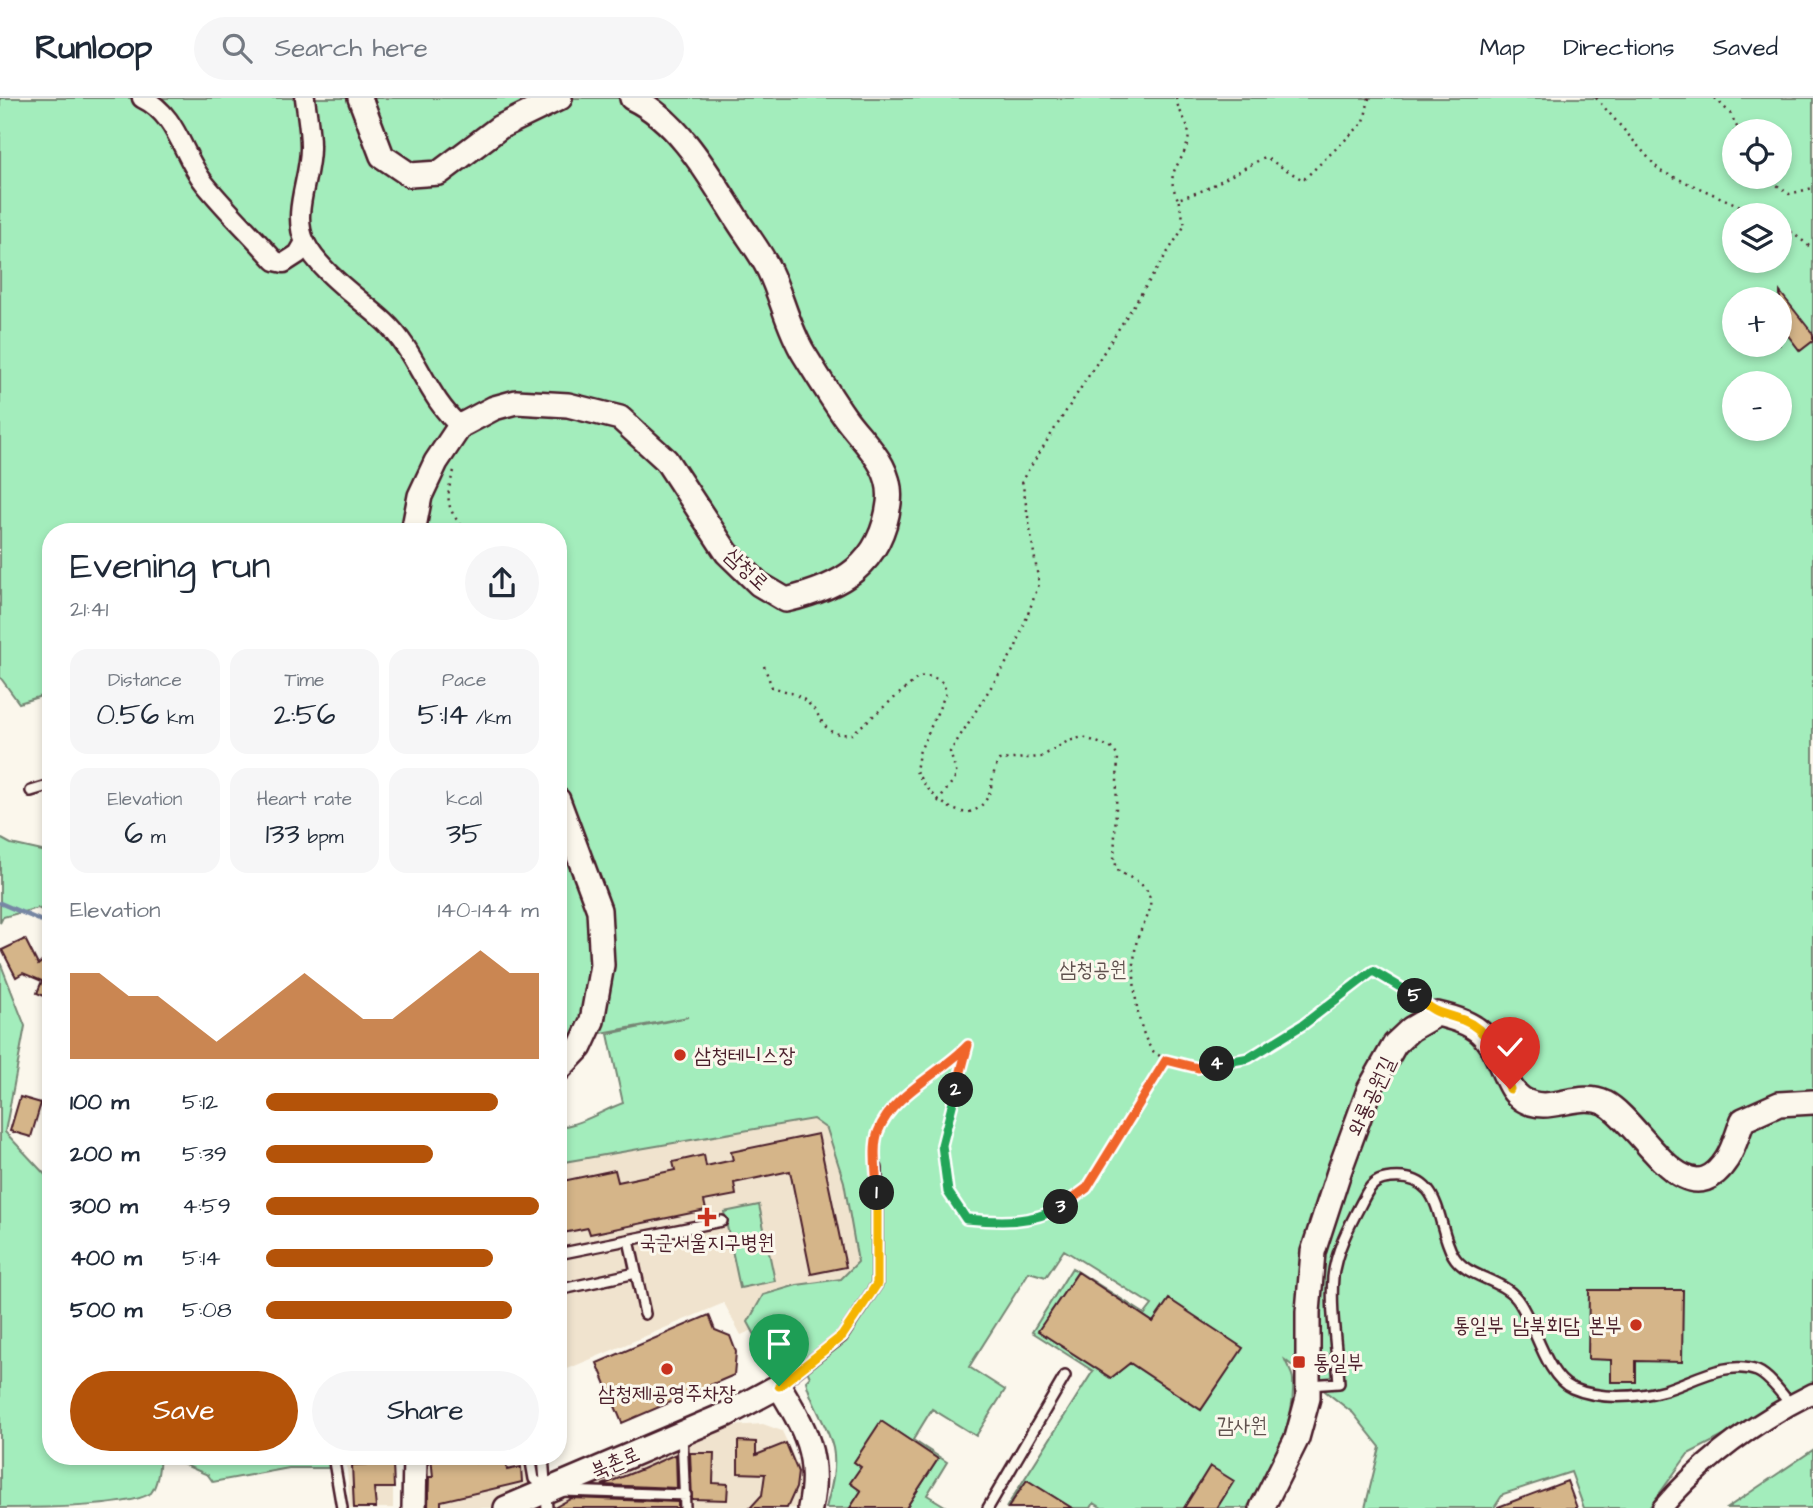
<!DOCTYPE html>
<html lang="en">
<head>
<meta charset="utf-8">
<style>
  :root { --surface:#fff; --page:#f6f6f7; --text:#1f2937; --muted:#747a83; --line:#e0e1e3; --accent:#b45309 }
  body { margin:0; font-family:"Architects Daughter","Poor Story",sans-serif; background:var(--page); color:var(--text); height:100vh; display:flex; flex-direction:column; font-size:26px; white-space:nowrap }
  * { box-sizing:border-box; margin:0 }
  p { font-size:23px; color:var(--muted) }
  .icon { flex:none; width:38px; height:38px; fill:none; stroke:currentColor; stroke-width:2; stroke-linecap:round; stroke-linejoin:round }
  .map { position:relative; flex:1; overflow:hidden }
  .details { position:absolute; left:42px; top:425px; width:525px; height:942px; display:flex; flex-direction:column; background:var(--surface); border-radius:28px; box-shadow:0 4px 10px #0003 }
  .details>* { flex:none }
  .fabs { position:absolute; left:1722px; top:21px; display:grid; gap:14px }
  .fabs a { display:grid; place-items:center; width:70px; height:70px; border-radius:50%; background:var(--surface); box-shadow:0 4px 10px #0003; font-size:35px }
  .pin { position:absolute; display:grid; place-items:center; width:60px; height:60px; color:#fff; margin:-72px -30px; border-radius:50% 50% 50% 0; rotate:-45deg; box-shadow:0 0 7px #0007 }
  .pin .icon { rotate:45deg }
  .km { position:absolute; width:35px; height:35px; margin:-18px; border-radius:50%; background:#222; color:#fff; font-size:19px; line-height:35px; text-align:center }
  .round { display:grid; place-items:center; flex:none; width:74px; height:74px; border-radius:37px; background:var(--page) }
  .overview { display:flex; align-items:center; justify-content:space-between; height:119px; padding:0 28px }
  h1 { font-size:38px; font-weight:600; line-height:52px }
  .stats { display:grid; grid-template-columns:repeat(3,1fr); gap:10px; height:119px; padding:7px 28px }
  .stats div { display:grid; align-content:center; border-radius:18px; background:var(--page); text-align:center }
  .stats b { font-size:30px; font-weight:600 }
  .stats small { font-size:19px; font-weight:400 }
  .stats p { font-size:19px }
  .chart { height:196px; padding:14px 28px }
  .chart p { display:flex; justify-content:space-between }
  .chart svg { width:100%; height:126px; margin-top:7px; fill:var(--accent); opacity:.7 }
  .cta { display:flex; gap:14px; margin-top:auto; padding:14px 28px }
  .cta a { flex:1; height:80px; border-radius:42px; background:var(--accent); color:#fff; font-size:28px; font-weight:600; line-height:80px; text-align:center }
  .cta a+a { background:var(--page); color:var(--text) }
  ul { padding:0 28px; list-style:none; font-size:23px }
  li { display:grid; grid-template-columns:112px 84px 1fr; align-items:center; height:52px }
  li i { height:18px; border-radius:9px; background:var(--accent) }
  header { display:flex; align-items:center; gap:42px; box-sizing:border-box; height:98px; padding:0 35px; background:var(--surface); border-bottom:2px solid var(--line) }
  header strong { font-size:33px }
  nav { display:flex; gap:38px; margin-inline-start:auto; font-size:24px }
  .search { width:490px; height:63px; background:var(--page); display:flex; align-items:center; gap:18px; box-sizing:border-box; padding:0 24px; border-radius:38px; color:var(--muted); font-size:26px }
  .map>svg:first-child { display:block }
  .built { fill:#f0e3ce }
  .green { fill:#a3edbc; stroke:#768674; stroke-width:2; fill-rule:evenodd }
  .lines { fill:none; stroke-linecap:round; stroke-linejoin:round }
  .stream { stroke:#7787a4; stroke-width:4.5 }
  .building { fill:#d5b589; stroke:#4a1f2b; stroke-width:2 }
  .service-casing { stroke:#4a1f2b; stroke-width:14 }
  .minor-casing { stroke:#4a1f2b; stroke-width:23 }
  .tertiary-casing { stroke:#4a1f2b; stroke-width:28 }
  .path { stroke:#4a1f2b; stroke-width:2.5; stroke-dasharray:2 5; stroke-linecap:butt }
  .service { stroke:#fbf7ec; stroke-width:9 }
  .minor { stroke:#fbf7ec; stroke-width:18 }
  .tertiary { stroke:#fbf7ec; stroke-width:23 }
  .split-1-casing { stroke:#fff; stroke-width:14 }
  .split-2-casing { stroke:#fff; stroke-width:14 }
  .split-3-casing { stroke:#fff; stroke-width:14 }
  .split-4-casing { stroke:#fff; stroke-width:14 }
  .split-5-casing { stroke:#fff; stroke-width:14 }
  .split-6-casing { stroke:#fff; stroke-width:14 }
  .split-1 { stroke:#f5b400; stroke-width:9 }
  .split-2 { stroke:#f0652b; stroke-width:9 }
  .split-3 { stroke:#22a559; stroke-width:9 }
  .split-4 { stroke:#f0652b; stroke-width:9 }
  .split-5 { stroke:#22a559; stroke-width:9 }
  .split-6 { stroke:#f5b400; stroke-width:9 }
  .poi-dot { fill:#c8321e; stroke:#fbf7ec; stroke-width:2.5 }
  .labels { text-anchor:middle; stroke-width:6; stroke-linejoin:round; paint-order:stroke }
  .street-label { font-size:21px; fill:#4a1f2b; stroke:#fbf7ec }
  .park-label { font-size:21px; fill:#60524f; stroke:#fbf7ec }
  .poi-label { font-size:21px; fill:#4a1f2b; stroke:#fbf7ec; text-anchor:start }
</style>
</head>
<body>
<header>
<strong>Runloop</strong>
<div class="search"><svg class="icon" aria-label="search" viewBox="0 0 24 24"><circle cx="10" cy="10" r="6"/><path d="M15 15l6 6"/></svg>Search here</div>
<nav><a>Map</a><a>Directions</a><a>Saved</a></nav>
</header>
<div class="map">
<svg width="1813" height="1410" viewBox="0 0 1813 1410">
  <rect width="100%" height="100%" fill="#fbf7ec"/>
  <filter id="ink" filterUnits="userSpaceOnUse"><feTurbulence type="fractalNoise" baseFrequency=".0143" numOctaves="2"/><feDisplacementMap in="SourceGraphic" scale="14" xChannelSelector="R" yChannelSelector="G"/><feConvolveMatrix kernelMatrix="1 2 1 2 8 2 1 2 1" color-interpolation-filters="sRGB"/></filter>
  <g filter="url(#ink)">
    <path class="built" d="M826,1012l47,169 -132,56 -17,-32 -166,70v-218z
      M763,1326l19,7 25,55 -5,22h-275l203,-82z
      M346,1358h47v52h-43z
      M424,1358h102l5,37 -34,15h-78z"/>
    <path class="green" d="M0,0h1813v1292l-125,64 -39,54h-65l-13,-36 -68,22 -9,14h-129l15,-61 -27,-34 -68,-53c2,6 8,13 8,20 3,46 -24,89 -46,128h-30l-7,-41 -26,41h-82l-8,-5 -3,5h-19l-45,-28 -21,28 87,-137 -61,-39 40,-64 73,46 7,-9 -88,-55 -18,27 -17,-5 -60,95 36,23 -29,46 -44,-27 -19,31 34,22 -20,33 21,13h-42l32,-49 -56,-37 -28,40 7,5 -11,16 11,8 -11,17h-24c5,-20 11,-40 7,-60 -5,-23 -22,-43 -27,-67l4,-4 -23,-51 -32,9 -7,-13 15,-27 34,-10 44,-6 17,-17 -14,-80 -17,-53 -14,-10 -255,44v-36c23,-2 43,-16 65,-24l-15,-69 80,-17 -130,24v-509h-507v161l-32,10 -19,-26zM1734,33h46v46h-46zM1734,117h46v46h-46zM1734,201h46v46h-46zM1734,285h46v46h-46zM1077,1175l76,49 16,-23 73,49 -41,62 -71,-47 -20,15 -71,-47z
      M0,740l11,6 40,9v62l-13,-7 -35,9 -3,6z
      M0,864l25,64 -20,106 46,49v275h109c-1,12 -2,28 -9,37 -22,15 -117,15 -151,15z
      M759,1107l16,76 -35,7 -16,-76z
      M1813,1352v58h-86z
      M174,1358h155l1,12h-41l-76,14 -5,-7 -37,-16z"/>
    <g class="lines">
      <path class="stream" d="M0,805l51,22"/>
    </g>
    <path class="building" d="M1780,194l33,42v7l-13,10 -20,-26z
      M25,841l13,26 13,-11v45l-14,-6 5,-12 -19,-8 -7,4 -14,-27z
      M20,999l21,6 -10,34 -21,-6z
      M818,1036l28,133 -35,7 -21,-103 -56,12 2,12 -32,6 2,9 -116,24 -2,-6 -30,6v-52l57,-12 3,12 57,-12 -2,-8 31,-7 2,11 27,-6 -2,-8z
      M1078,1174l75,50 16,-23 74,49 -42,62 -71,-47 -19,15 -73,-47z
      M1589,1192h94l-1,72 -46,-1v21h-25v-22l-23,-1z
      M709,1217l6,15 15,6 6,16 -2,23 -112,48 -25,-60z
      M881,1323l57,38 -32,49h-56l11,-17 -11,-8 11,-16 -7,-5z
      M738,1343l18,1v13l30,-12 12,29 -2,16 -9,20h-37l12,-13 3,-21 -27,-1z
      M690,1355h24l-1,30 15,1 -1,16 -35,-1z
      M676,1356l1,34 -75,-3 40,-16z
      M431,1358h45v7l29,-5 2,12 14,-3 1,15 -81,19v7h-13l1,-31h4z
      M393,1365l1,25h-20l2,20h-22l-2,-43z
      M1210,1368l24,15 -17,27h-33z
      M1027,1382l45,28h-64z
      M1567,1383l10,27h-79v-1z
      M572,1400l106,4v6h-124z"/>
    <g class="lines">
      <defs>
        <path id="service" d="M31,693l20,-6
          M629,1142l16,74
          M558,1156l164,-33
          M558,1192l78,-17
          M780,1287l62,-48 35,-53v-116
          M1309,1287l30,-2c-2,-34 -9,-72 -6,-106 3,-29 20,-58 33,-83 6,-11 13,-15 25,-16 53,-5 44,45 62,77 13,23 48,23 64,44 18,23 28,77 55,89 27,12 65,10 93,2 27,-8 62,-31 92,-19 12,5 25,23 33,33
          M682,1335l3,75
          M333,1358l9,52
          M530,1358l4,23 12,10
          M543,1358l4,52
          M563,1393l123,4
          M988,1410l77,-132"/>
        <path id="minor" d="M142,0c36,17 40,58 63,86 22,27 47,51 70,77l9,2 14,-9 7,-12
          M305,0c2,16 5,32 5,48 1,31 -19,66 -5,96 14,30 57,58 80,80 32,30 42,76 75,104
          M1662,1410c41,-48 95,-87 151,-115"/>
        <path id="tertiary" d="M360,0l22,58 28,19 29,-2 61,-46 60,-29
          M413,434l7,-36 16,-34 24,-36 34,-18 22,-6 52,3 52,13 46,42 61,93 32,31 27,16c55,-13 95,-35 103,-97 5,-37 -26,-60 -45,-87 -14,-20 -27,-41 -40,-62 -16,-26 -22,-57 -35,-84 -8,-17 -21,-33 -31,-49 -28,-44 -58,-100 -106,-123
          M558,702l41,110 3,55 -10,56 -12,26 -22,23
          M414,1410l1,-52
          M506,1410l221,-94 52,-28c26,43 42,70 31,122
          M1262,1410l35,-70 11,-40v-86l5,-60 27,-83 29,-79 26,-46 16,-15 26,-15c41,9 52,20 67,59 5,11 8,19 18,26 26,17 56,-9 83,4 36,19 81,120 122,56 7,-11 11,-27 16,-39l36,-16 34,-2"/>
      </defs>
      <use href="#service" class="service-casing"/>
      <use href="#minor" class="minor-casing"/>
      <use href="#tertiary" class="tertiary-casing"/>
      <path class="path" d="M1176,0c2,16 16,26 12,43 -6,26 -25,29 -10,58
        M1596,0l64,73 101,44
        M1715,0l15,15 9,18
        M1766,79l23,17 24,-6
        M1780,125l33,26
        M454,373c-10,28 -7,41 14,61
        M764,568l8,21c13,4 27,7 37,17 17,16 12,33 43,30l67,-57c11,-2 16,0 25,7l2,9 -27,60 -3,18c10,20 47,61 69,30 9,-12 5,-25 14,-41l42,-3 27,-16 15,-4 27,10 8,9 -4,104 5,12c12,6 29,12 31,27 2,16 -9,27 -13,41 -7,26 -2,90 16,111 3,3 9,6 13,9l-79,127c-36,32 -74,36 -121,32l-18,-27 -6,-47 27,-100c-28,29 -74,48 -90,86 -4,7 -2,19 -2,27
        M938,704l19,-27 -7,-23 65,-103 24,-65 -17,-104 163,-255 -7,-26 26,-9 61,-33 38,23 61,-58 5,-24
        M1166,962c10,3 21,7 31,7 66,4 126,-62 176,-96l32,16 16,14"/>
      <use href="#service" class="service"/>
      <use href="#minor" class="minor"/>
      <use href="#tertiary" class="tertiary"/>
    </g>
  </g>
  <g class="lines" filter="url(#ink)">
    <defs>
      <path id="split-1" d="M779,1288l63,-50 35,-52v-91"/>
      <path id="split-2" d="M877,1095c0,-18 -5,-45 1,-61 14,-38 64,-59 90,-87l-12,45"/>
      <path id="split-3" d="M956,992l-14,55 6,47 18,27c33,3 65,5 95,-12"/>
      <path id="split-4" d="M1061,1109l26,-19 79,-128 32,8 19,-4"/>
      <path id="split-5" d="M1217,966l32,-6 55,-34 69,-53 42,25"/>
      <path id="split-6" d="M1415,898c23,19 22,15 48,24 29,11 37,43 47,69"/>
    </defs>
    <use href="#split-1" class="split-1-casing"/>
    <use href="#split-2" class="split-2-casing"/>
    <use href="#split-3" class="split-3-casing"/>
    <use href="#split-4" class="split-4-casing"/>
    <use href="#split-5" class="split-5-casing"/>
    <use href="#split-6" class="split-6-casing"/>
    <use href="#split-1" class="split-1"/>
    <use href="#split-2" class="split-2"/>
    <use href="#split-3" class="split-3"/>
    <use href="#split-4" class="split-4"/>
    <use href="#split-5" class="split-5"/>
    <use href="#split-6" class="split-6"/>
  </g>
  <g class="poi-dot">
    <circle cx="680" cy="957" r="7"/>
    <path d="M703.5 1108.5h7v7h7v7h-7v7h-7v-7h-7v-7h7z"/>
    <circle cx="1636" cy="1227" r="7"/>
    <rect x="1292" y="1257" width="14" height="14" rx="3.5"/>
    <circle cx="667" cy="1271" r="7"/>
  </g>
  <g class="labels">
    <g class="street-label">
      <text transform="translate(747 471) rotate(43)" y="7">삼청로</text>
      <text transform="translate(1371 998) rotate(-65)" y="7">와룡공원길</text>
      <text transform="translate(615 1364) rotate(-23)" y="7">북촌로</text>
    </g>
    <g class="park-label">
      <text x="1093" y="878">삼청공원</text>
      <text x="1242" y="1334">감사원</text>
    </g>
    <g class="poi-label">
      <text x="694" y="964">삼청테니스장</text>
      <text x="707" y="1151" text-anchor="middle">국군서울지구병원</text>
      <text x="1622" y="1234" text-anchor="end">통일부 남북회담 본부</text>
      <text x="1313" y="1271">통일부</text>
      <text x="667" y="1302" text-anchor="middle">삼청제1공영주차장</text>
    </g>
  </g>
</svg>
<div class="fabs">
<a><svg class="icon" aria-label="locate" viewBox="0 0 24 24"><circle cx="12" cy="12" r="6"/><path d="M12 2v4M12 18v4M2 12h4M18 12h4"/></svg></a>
<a><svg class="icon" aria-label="layers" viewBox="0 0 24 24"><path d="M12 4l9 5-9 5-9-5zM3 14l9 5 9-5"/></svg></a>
<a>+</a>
<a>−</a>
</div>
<div class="pin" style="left:779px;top:1288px;background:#1e9e55"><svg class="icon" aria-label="arrive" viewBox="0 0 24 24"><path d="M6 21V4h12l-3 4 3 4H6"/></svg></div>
<div class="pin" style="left:1510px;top:991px;background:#d93025"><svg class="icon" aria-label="check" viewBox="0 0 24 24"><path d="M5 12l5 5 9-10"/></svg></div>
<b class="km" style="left:877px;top:1095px">1</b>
<b class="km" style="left:956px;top:992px">2</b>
<b class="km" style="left:1061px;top:1109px">3</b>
<b class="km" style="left:1217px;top:966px">4</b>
<b class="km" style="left:1415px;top:898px">5</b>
<section class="details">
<div class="overview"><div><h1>Evening run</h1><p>21:41</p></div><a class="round"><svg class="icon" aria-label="share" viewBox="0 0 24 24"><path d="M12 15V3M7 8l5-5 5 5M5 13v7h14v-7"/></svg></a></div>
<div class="stats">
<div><p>Distance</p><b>0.56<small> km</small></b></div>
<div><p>Time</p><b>2:56</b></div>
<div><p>Pace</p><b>5:14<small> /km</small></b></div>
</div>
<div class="stats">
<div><p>Elevation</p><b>6<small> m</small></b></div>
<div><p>Heart rate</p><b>133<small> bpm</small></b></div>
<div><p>kcal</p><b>35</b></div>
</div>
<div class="chart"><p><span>Elevation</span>140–144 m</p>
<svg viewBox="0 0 160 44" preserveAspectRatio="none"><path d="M0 44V14L10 14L20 22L30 22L40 30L50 38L60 30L70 22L80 14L90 22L100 30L110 30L120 22L130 14L140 6L150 14L160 14V44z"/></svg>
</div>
<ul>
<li><b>100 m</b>5:12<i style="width:85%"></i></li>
<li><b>200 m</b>5:39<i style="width:61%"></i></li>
<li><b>300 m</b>4:59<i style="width:100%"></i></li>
<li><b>400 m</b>5:14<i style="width:83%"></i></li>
<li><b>500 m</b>5:08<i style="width:90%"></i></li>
</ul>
<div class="cta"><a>Save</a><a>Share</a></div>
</section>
</div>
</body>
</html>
